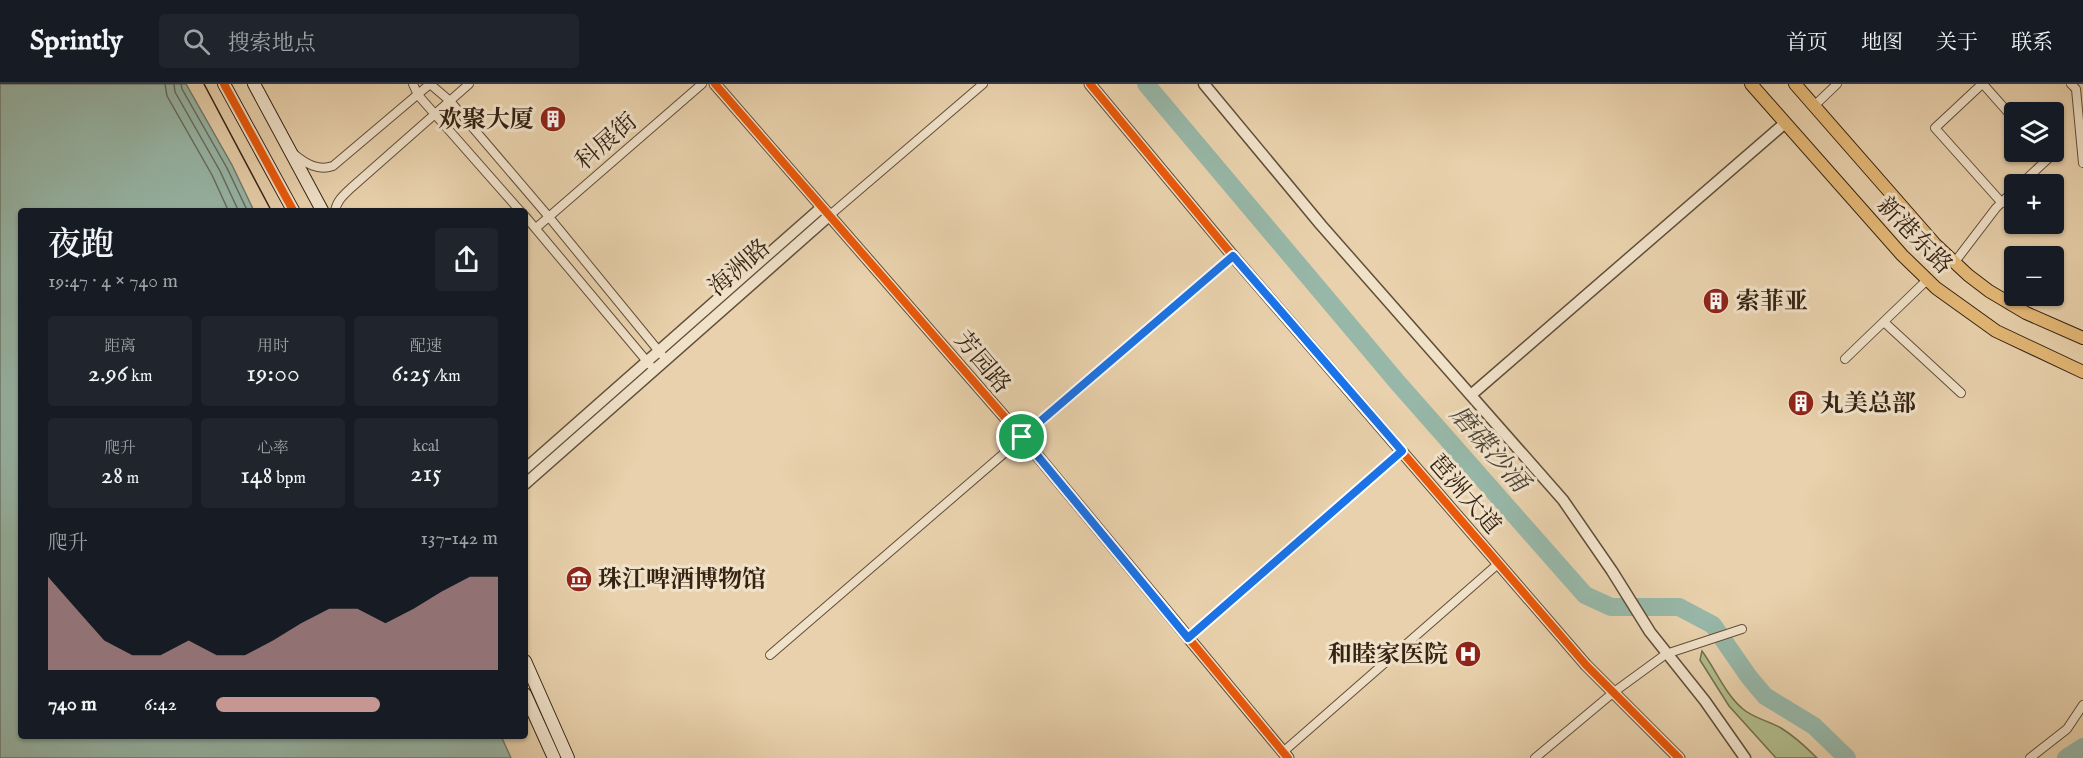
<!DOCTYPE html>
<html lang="zh">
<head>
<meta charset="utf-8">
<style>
  :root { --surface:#171b24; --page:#20242c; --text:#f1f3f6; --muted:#9ea1a6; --line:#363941; --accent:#c59692 }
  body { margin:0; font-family:"IM FELL English","Noto Serif SC",serif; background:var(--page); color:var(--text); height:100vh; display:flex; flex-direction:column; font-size:22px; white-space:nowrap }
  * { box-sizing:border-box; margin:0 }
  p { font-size:20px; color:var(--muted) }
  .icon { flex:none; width:33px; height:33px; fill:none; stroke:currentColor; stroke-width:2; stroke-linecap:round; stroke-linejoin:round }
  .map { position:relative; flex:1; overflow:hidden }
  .drawer { position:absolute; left:18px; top:124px; width:510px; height:531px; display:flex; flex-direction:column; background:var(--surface); border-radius:6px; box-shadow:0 2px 4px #0004 }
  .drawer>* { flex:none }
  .tools { position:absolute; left:2004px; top:18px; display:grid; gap:12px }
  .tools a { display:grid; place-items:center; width:60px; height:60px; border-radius:6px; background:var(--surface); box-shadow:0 2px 4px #0004; font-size:30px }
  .pin { position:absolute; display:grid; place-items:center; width:51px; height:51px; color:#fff; margin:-26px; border:3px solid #fff; border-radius:50%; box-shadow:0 2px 6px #0007 }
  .round { display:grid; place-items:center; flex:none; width:63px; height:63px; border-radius:6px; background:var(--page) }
  .overview { display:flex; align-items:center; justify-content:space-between; height:102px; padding:0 30px }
  h1 { font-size:33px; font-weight:600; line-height:45px }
  .metrics { display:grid; grid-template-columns:repeat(3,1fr); gap:9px; height:102px; padding:6px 30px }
  .metrics div { display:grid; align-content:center; border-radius:6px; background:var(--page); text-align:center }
  .metrics b { font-size:26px; font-weight:600 }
  .metrics small { font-size:16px; font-weight:400 }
  .metrics p { font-size:16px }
  .chart { height:168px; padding:12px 30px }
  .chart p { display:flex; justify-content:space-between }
  .chart svg { width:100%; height:108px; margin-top:6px; fill:var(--accent); opacity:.7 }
  ul { padding:0 30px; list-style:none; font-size:20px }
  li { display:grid; grid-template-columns:96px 72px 1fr; align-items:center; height:45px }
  li i { height:15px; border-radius:8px; background:var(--accent) }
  header { display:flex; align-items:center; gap:36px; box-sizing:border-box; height:84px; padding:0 30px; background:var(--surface); border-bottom:2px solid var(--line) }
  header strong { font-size:28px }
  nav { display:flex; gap:33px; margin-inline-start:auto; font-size:21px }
  .search { width:420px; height:54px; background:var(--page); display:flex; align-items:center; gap:15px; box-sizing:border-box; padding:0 21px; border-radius:6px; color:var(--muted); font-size:22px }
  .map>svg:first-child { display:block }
  .green { fill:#b2bd8d; stroke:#737050; stroke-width:1.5 }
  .water { fill:#97b7a8; stroke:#6f7b6c; stroke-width:1.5 }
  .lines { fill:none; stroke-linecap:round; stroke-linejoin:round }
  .shore { stroke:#666c5e; stroke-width:1.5 }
  .river { stroke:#97b7a8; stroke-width:18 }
  .minor-casing { stroke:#614e39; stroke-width:10 }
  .tertiary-casing { stroke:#614e39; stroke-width:13 }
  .secondary-casing { stroke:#342213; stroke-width:14 }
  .primary-casing { stroke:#342213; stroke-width:14 }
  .minor { stroke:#f0e1c9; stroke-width:8 }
  .tertiary { stroke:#f0e1c9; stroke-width:10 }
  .secondary { stroke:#f0e1c9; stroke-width:12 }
  .primary { stroke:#e4b876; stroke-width:12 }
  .tram { stroke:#342213; stroke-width:1.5 }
  .cycleway-casing { stroke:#f0e1c9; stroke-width:11 }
  .cycleway { stroke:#e8590c; stroke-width:8 }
  .route-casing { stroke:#fff; stroke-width:12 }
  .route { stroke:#1a73e8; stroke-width:8 }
  .labels { text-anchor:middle; stroke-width:6; stroke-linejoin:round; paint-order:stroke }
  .poi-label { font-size:24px; font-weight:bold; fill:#342213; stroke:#f0e1c9; text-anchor:start }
  .street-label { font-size:24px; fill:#342213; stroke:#f0e1c9 }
  .water-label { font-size:26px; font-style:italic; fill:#4d4738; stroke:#f0e1c9 }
</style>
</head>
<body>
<header>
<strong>Sprintly</strong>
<div class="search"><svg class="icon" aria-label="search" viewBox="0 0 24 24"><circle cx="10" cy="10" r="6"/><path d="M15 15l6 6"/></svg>搜索地点</div>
<nav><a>首页</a><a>地图</a><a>关于</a><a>联系</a></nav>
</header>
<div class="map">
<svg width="2083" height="674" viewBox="0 0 2083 674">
  <rect width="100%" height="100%" fill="#e8d1ac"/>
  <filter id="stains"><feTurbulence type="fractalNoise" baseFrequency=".00333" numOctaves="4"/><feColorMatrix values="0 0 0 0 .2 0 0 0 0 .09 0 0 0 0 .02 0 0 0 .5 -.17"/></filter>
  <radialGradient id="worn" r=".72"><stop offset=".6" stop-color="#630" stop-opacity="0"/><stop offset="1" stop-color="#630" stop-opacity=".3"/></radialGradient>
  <path class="green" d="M1702,567c14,19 23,43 41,58 10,9 26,12 38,19 13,8 25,19 36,30h-41l-47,-52 -29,-46z"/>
  <path class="water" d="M0,0h186l46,81 22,46 -233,1v524h480l10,22h-511z"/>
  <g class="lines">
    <path class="shore" d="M165,0l2,12 45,79 17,37
      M174,0l1,8 45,79 19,41
      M181,0l1,5 45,79 21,44"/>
    <path class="river" d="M1146,0l252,299 187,212 26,12h68l34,18 36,52 16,19 49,30 33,32
      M2066,674l17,-11"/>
    <defs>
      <path id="minor" d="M413,0l5,11 103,117
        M430,0l20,17 99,116 113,138
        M1982,0l-47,44 67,75
        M1983,0l31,35
        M2071,0l5,5 7,74
        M1814,22l23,-22
        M294,70c12,10 24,17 39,12l97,-82
        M2021,100l32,-30
        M335,128c1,-11 9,-17 16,-24l118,-104
        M830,131l153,-131
        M525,132l125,149
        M536,144l166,-144
        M1954,179l42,-55 18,-18
        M1884,238l77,71
        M1845,275l82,-79
        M1188,554l214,-187
        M770,571l463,-399
        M1283,668l216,-189
        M1535,674l79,-66 52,-38 76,-25
        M2030,674l37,-29 16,-24"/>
      <path id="tertiary" d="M715,0l307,353 266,321
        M1090,0l143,172 353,409 93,93
        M1204,0l117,141 242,275 49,71 38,61 55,69 40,57
        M1471,311l314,-272
        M525,385l297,-262
        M525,400l305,-269"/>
      <path id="secondary" d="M224,0l70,128
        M254,0l69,128
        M525,577l43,97
        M525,610l29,64"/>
      <path id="primary" d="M1751,0l151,171 34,33 60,43 87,41
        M1795,0l140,160 33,31 21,16 37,22 57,25"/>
    </defs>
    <use href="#minor" class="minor-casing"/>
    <use href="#tertiary" class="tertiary-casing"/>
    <use href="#secondary" class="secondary-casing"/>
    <use href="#primary" class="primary-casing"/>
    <use href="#minor" class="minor"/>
    <use href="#tertiary" class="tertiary"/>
    <use href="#secondary" class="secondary"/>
    <use href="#primary" class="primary"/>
    <path class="tram" d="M204,0l68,128"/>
    <defs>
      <path id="cycleway" d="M224,0l70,128
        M715,0l307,353 266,321
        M1090,0l143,172 353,409 93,93"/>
    </defs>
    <use href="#cycleway" class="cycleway-casing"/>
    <use href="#cycleway" class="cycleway"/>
  </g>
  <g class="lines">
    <defs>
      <path id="route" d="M1233,172l169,195 -214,187 -166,-201z"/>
    </defs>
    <use href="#route" class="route-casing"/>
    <use href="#route" class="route"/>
  </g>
  <defs>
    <symbol id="building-disc" viewBox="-11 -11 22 22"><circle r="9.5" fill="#8f2418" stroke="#f0e1c9"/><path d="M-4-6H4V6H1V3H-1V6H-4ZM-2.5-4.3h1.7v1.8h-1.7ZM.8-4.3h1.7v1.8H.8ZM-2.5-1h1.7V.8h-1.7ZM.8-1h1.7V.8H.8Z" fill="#fff"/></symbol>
    <symbol id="museum-disc" viewBox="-11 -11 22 22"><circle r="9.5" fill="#8f2418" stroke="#f0e1c9"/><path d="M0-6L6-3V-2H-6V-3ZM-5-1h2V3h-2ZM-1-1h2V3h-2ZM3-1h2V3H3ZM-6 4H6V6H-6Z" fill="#fff"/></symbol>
    <symbol id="hospital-disc" viewBox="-11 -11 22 22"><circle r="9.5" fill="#8f2418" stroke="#f0e1c9"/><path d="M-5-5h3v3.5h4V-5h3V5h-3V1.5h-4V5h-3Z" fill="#fff"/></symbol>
  </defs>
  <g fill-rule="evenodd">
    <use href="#building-disc" x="538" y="20" width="30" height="30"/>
    <use href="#building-disc" x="1701" y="202" width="30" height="30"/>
    <use href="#building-disc" x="1786" y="304" width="30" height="30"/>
    <use href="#museum-disc" x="564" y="480" width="30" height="30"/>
    <use href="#hospital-disc" x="1453" y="555" width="30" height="30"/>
  </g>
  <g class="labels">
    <g class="poi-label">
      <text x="534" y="43" text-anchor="end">欢聚大厦</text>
      <text x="1736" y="225">索菲亚</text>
      <text x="1820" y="327">丸美总部</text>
      <text x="598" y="503">珠江啤酒博物馆</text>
      <text x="1448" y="578" text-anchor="end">和睦家医院</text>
    </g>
    <g class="street-label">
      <text transform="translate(606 57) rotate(-41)" y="8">科展街</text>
      <text transform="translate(1915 151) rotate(46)" y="8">新港东路</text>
      <text transform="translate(739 183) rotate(-41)" y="8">海洲路</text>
      <text transform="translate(983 278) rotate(50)" y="8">芳园路</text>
      <text transform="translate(1465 410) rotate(49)" y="8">琶洲大道</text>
    </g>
    <g class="water-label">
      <text transform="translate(1490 364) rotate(49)" y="9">磨碟沙涌</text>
    </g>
  </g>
  <rect width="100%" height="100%" filter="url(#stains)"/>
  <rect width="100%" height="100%" fill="url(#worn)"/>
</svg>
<div class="tools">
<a><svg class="icon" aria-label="layers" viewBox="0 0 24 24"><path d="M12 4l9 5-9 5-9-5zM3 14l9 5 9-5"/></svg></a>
<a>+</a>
<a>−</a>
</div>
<div class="pin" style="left:1022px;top:353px;background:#1e9e55"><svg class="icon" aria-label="arrive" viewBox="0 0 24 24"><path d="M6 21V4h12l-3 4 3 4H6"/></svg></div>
<section class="drawer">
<div class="overview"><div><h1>夜跑</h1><p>19:47 · 4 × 740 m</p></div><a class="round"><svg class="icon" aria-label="share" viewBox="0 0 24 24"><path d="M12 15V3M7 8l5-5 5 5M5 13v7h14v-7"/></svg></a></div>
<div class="metrics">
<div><p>距离</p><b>2.96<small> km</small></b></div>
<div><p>用时</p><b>19:00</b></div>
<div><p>配速</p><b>6:25<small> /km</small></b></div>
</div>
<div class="metrics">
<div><p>爬升</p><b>28<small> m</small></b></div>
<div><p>心率</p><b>148<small> bpm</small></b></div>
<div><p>kcal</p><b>215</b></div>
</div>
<div class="chart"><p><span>爬升</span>137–142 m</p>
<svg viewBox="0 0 160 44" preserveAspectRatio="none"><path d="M0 44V6L10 19L20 32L30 38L40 38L50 32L60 38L70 38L80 32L90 25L100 19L110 19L120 25L130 19L140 12L150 6L160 6V44z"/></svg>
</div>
<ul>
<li><b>740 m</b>6:42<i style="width:58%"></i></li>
</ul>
</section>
</div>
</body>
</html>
